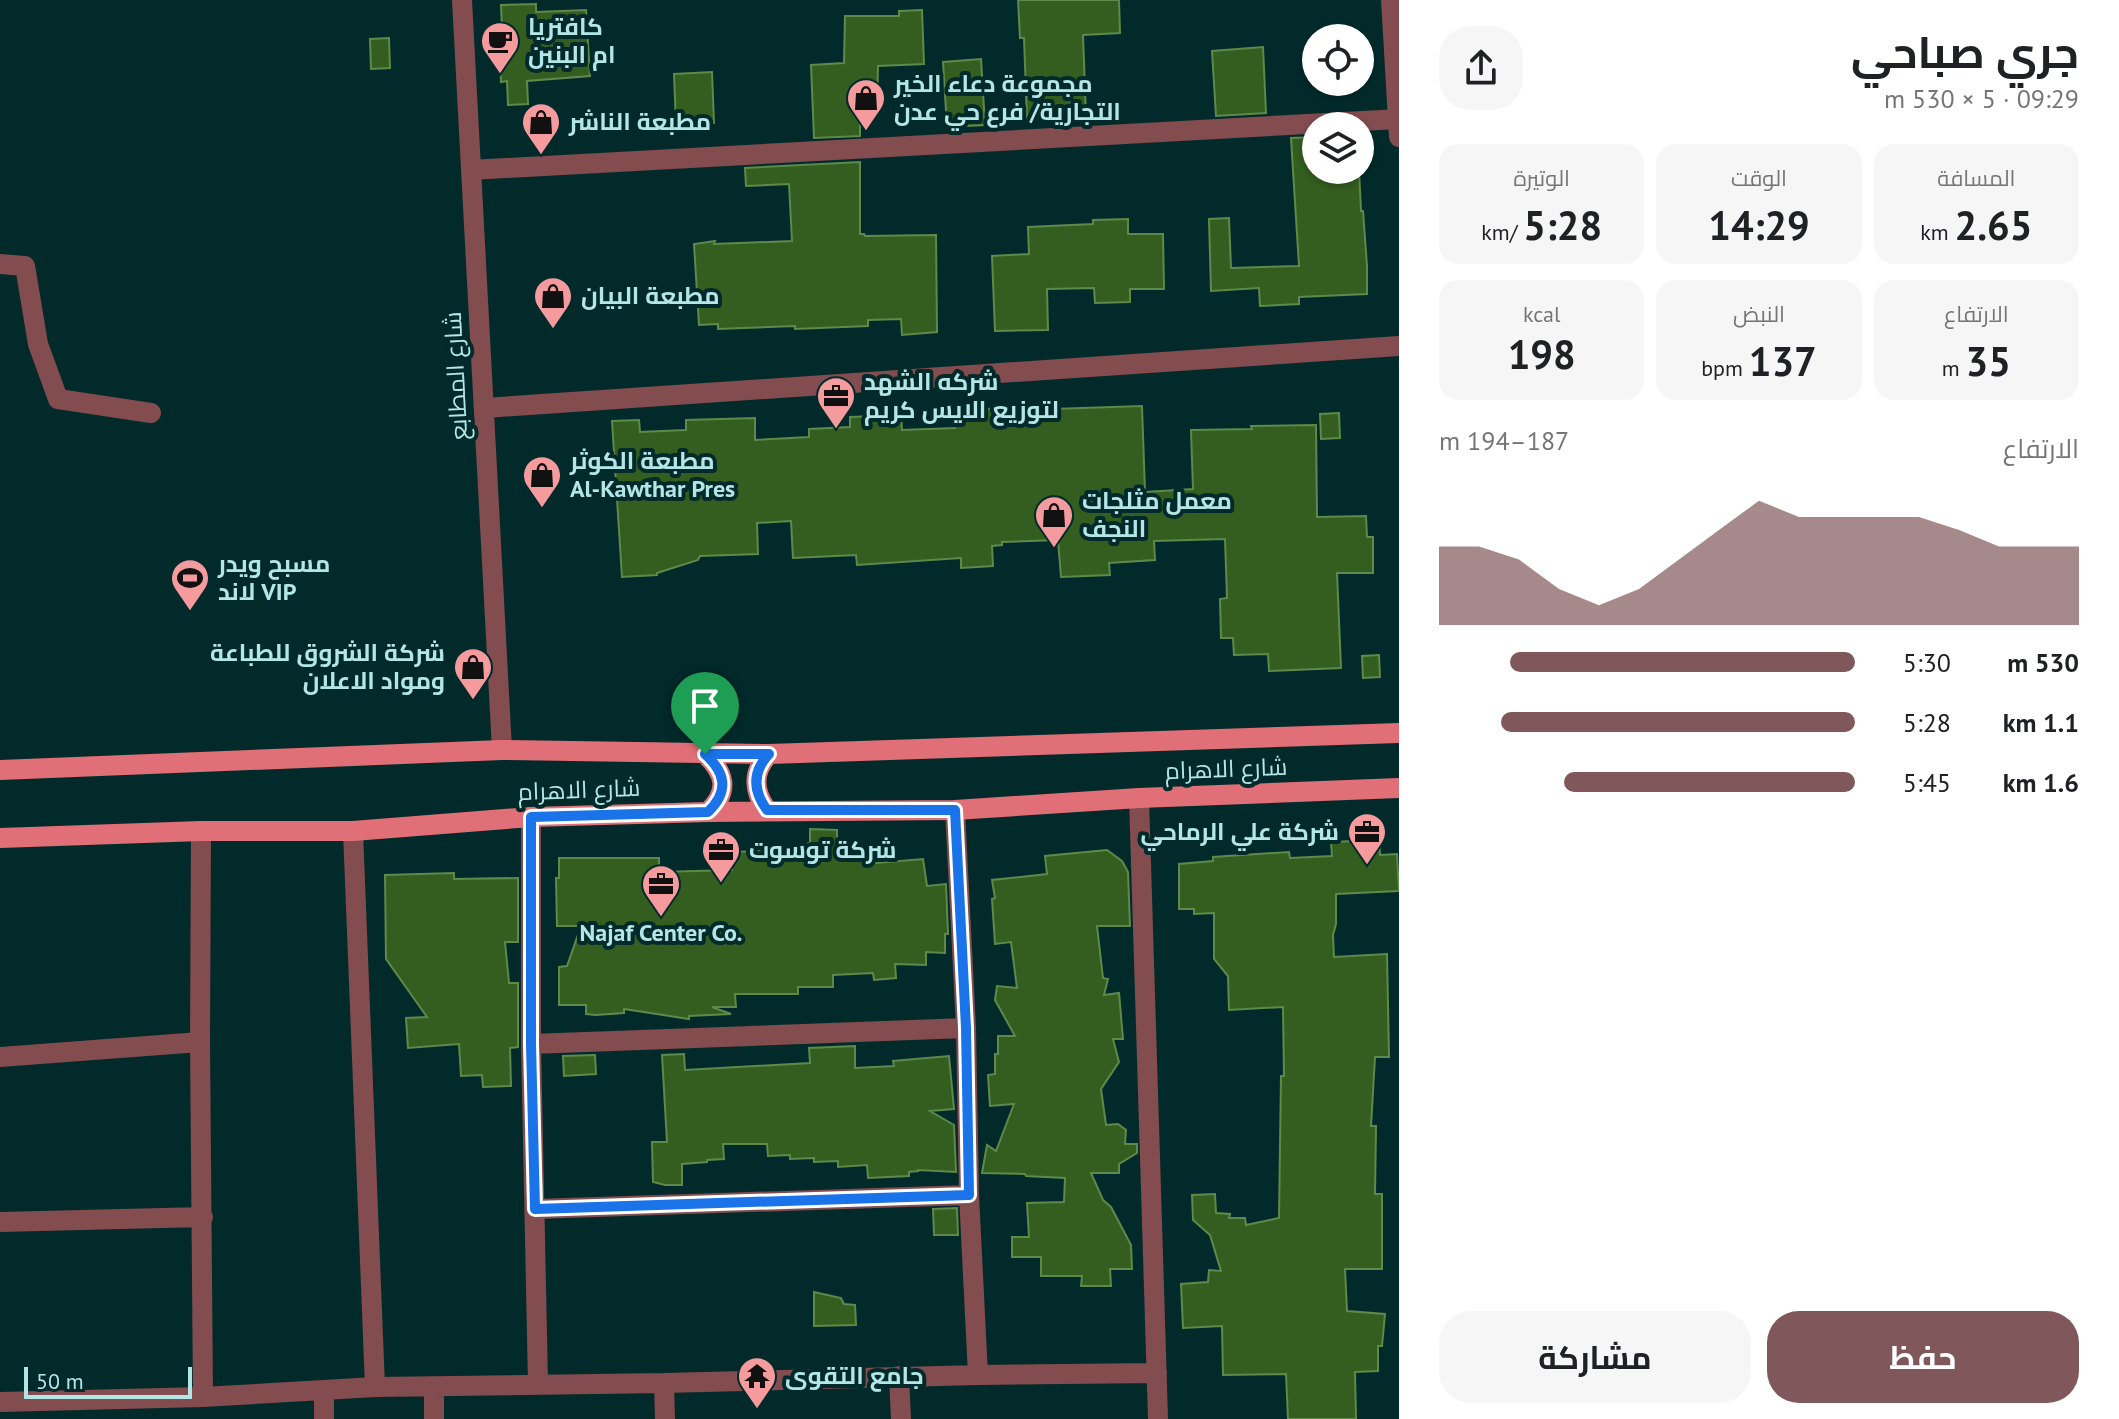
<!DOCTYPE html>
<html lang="ar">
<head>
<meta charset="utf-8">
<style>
  :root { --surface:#fff; --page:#f6f6f6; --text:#202124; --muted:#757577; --accent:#80585b }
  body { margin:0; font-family:"PT Sans",Cairo,sans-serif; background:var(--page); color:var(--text); direction:rtl; height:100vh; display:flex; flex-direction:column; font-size:30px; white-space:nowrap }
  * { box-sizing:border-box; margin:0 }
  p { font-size:26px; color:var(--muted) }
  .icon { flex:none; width:44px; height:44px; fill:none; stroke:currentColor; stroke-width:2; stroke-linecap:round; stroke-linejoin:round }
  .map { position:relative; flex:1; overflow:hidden; direction:ltr }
  .details { display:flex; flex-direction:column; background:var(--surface); width:720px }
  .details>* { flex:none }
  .tools { position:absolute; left:1302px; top:24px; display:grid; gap:16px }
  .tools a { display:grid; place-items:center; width:72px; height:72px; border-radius:50%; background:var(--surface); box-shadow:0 2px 6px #0004; font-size:40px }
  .scale { position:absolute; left:24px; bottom:20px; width:168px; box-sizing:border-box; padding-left:8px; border:4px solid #b3e7e7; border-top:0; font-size:22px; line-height:28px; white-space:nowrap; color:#b3e7e7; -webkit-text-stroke:6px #032a2b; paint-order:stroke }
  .pin { position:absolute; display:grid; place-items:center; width:68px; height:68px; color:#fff; margin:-82px -34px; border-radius:50% 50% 50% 0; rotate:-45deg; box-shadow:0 0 8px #0007 }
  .pin .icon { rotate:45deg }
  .round { display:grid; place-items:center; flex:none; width:84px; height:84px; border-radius:32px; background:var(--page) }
  .headline { display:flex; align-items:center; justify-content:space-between; height:136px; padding:0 40px }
  h1 { font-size:44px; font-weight:700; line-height:60px }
  .figures { display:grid; grid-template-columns:repeat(3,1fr); gap:12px; height:136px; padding:8px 40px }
  .figures div { display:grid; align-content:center; border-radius:20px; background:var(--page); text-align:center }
  .figures b { font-size:40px; font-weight:700 }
  .figures small { font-size:22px; font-weight:400 }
  .figures p { font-size:22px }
  .chart { height:224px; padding:16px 40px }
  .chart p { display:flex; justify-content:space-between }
  .chart svg { width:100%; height:144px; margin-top:8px; fill:var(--accent); opacity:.7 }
  .button { display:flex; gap:16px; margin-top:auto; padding:16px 40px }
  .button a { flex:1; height:92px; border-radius:32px; background:var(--accent); color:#fff; font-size:32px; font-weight:700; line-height:92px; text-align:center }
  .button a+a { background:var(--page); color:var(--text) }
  ul { padding:0 40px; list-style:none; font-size:26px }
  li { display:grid; grid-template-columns:128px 96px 1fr; align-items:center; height:60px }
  li i { height:20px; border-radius:10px; background:var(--accent) }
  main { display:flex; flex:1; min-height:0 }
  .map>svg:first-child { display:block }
  .building { fill:#335e1f; stroke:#5d8a4a; stroke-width:2 }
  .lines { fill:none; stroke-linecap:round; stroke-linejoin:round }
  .minor { stroke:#834c4e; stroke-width:20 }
  .major { stroke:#e16f77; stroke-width:20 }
  .route-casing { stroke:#fff; stroke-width:16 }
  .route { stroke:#1a73e8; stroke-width:10 }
  .labels { text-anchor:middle; stroke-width:8; stroke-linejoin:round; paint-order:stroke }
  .poi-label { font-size:24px; font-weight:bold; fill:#b3e7e7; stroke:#032a2b; text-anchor:start }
  .street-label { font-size:24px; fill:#b3e7e7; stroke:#032a2b }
</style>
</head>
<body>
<main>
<section class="details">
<div class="headline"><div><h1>جري صباحي</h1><p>09:29 · 5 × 530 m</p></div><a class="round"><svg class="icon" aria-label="share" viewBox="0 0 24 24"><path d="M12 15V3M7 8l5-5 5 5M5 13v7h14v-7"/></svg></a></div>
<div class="figures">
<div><p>المسافة</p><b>2.65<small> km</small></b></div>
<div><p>الوقت</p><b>14:29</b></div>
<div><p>الوتيرة</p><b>5:28<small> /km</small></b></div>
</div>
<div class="figures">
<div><p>الارتفاع</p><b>35<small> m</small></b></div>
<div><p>النبض</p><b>137<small> bpm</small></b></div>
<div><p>kcal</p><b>198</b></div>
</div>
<div class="chart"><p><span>الارتفاع</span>187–194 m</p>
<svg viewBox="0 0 160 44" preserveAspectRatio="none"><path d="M0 44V20L10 20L20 24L30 33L40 38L50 33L60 24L70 15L80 6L90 11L100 11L110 11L120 11L130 15L140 20L150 20L160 20V44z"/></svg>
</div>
<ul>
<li><b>530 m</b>5:30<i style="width:83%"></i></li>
<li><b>1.1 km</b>5:28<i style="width:85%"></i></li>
<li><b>1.6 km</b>5:45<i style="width:70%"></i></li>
</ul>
<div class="button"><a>حفظ</a><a>مشاركة</a></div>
</section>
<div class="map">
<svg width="1399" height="1419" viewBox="0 0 1399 1419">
  <rect width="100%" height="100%" fill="#032a2b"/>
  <path class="building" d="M1018,0h101l1,33 -37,2 3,81 -59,3 -3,-81h-4z
    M536,4v8l50,-2 4,66 -63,5 1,23 -20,1 -1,-24 -6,1 -2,-53h3l-1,-24z
    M922,10l2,54 -46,2 -1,47h-10v8h-7v15l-46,2 -3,-73 33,-2 1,-47h54v-5z
    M389,38l1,30 -19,1 -1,-30z
    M1263,47l3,66 -50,3 -4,-65z
    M981,59l4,66 -38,2 -4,-65z
    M712,72l2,51 -38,2 -2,-51z
    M1316,137v33h43l2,41h2l4,55v28l-68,3v7l-39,2 -1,-18 -48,3 -2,-72 20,-1 2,50 68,-2 -8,-128z
    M860,162v72h4l1,2 71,-1 1,97 -35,3 -1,-16 -33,1v6l-73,3v-3l-77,3v-5l-19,1 -5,-81 21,-3 -1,3 78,-3 -3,-57 -43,2 -1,-18z
    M1128,219v15h35l1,55h-34v13l-35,1 -1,-15 -47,1 1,41 -53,1 -3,-75 37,-2 -1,-27 65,-3v-4z
    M1142,406l3,86 48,-3 -2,-59 61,-1 -1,-3 65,-1 1,92 49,-1 1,21h6v36h-36l4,95 -72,3 -1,-17 -34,1 -1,-17h-12l-1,-39 7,-1 -2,-59 -71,2 1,19 -46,3 1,12 -49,2 -3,-37 -56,2v3l-10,1 1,20 -32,2v-10l-104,7 -1,-10 -63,3 -2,-37 -34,2 1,31 -58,2 -2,4 -41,13v2l-35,2 -10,-156 27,-1 1,12 46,-2v-10l69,-2v22l54,-3v-8l41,-2v-10l51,-2 1,15 53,-2 -1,-14 28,-2v-3l40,-1v2z
    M1339,413l1,25 -19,1 -1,-25z
    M1379,655l1,22 -17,1 -1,-22z
    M810,829l27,1v16l20,5 -2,8 21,4 47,-4 4,27 19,-2 2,50h-3v19l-19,-1v13l-31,-1 1,14 -22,2 -1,-7 -40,2v12h-35v7h-63l1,13h-24l19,7 -42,2v3l-65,-10v4l-28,2 -10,-1v-9h-27v-38l8,-1 14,-40h-24l-1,-48h3v-20h100v14l73,-2v-18l65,-2 13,-8z
    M1379,840l1,15 17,-1 2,37 -63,3v30l-3,11 1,22 53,-3 2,103h-14l-4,69h5l-1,68h7v75h-37l2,42 38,3 -3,32h-4v25l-23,1 1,47h-68l-2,-45 -63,1 -1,-49 -39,2 -2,-44 27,-2 1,-12 12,1 -11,-36 -17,-15 -1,-25 23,-1 1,19 14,1 -1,4h16l1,7 33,-7 2,-142h3l-1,-69 -54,3 -1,-34 -14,-17v-46l-20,1v-5h-15v-45l34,-3v-4l76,-5 1,6 42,-2 -1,-14z
    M1107,850l15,11 6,11 2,54h-33l6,52 5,1 -4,16 15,-2 4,46h-10l6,23 -18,27 5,36 12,-1 8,6 -1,14h12v9l-18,11v9h-28l12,27 8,7 20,38 1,24h-22l1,17h-30l1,-10h-41v-19h-29v-20h17l-2,-34 37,-1 1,-24 -39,-2 -1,-2 -43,-1 5,-28 9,6 18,-47 -24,2 -2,-31 7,-1v-20h3v-18h17l-20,-36 2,-14 20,2 -6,-46 -16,2 -3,-45 3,-1 -3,-18 55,-6 -2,-18z
    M454,873v6l64,-1v64h-13l4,41h9v64l-8,1 1,38 -28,1 -1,-12 -21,1 -2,-32 -51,4 -2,-30 21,-1 -41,-58 -1,-84z
    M855,1046v22l39,-2 -1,-5 56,-5 5,53 -24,2 24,14 2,47 -38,-2v1l-9,1v4l-41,2 -1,-13 -29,2v-6l-24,1v-4l-24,1v-4l-22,1 -1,-12h-44l1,15 -17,1v2l-25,2v21h-17l-12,-3 -1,-40h15l-5,-87 22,-1 1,16 125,-7 -1,-15z
    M595,1055l1,19 -32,2 -1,-20z
    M957,1208l1,27h-24l-1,-26z
    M814,1292l27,6 3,6 11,1 1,20 -42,1z"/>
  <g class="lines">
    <path class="minor" d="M462,0l40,750
      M1391,0l8,137
      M471,170l928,-51
      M0,264l25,2 13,78 20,55 93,14
      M484,408l915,-62
      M1139,798l19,621
      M955,810l11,218 3,167 9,180
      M531,817v227l7,340
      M201,831l-1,211 3,355
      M353,831l22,556
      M531,1044l435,-16
      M0,1057l200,-15
      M535,1209l434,-14
      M0,1222l203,-5
      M899,1376l2,43
      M664,1383l1,36
      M434,1387v32
      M324,1391v28
      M0,1402l203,-5 172,-10 289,-4 314,-8 179,-2"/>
    <path class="major" d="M705,754c20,19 25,37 3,58
      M0,770l502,-20 267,4 630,-21
      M767,810c-14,-19 -15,-38 2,-56
      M0,838l201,-7h152l178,-14 177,-5 247,-2 184,-12 260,-10"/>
  </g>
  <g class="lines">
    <defs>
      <path id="route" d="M705,754h64c-17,18 -16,37 -2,56h188l11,218 3,167 -434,14 -4,-165v-227l177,-5c22,-21 17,-40 -3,-58z"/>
    </defs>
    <use href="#route" class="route-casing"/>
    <use href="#route" class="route"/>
  </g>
  <defs>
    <symbol id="cafe-pin" viewBox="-11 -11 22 30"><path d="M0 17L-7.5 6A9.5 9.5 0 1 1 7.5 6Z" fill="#f59b9e" stroke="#032a2b"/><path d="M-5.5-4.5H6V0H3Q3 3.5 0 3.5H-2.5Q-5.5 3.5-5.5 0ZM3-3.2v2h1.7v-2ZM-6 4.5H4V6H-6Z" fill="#111"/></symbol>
    <symbol id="shop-pin" viewBox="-11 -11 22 30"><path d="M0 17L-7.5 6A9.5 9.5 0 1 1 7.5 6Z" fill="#f59b9e" stroke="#032a2b"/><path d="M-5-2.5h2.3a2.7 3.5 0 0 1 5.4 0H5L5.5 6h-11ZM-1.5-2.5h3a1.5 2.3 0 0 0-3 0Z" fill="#111"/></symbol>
    <symbol id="office-pin" viewBox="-11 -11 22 30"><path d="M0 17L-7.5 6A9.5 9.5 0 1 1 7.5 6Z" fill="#f59b9e" stroke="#032a2b"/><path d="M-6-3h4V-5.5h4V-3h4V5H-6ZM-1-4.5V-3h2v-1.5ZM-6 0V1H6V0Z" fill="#111"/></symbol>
    <symbol id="stadium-pin" viewBox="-11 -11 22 30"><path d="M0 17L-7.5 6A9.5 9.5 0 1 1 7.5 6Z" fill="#f59b9e" stroke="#032a2b"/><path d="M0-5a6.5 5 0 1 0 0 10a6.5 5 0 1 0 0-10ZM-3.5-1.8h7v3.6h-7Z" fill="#111"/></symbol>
    <symbol id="temple-pin" viewBox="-11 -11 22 30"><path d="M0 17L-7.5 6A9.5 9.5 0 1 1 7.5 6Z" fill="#f59b9e" stroke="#032a2b"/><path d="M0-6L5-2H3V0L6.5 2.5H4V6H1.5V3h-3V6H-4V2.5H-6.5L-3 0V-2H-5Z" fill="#111"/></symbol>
  </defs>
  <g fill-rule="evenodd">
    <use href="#cafe-pin" x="478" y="19" width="44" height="60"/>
    <use href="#shop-pin" x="844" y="76" width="44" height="60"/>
    <use href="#shop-pin" x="519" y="100" width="44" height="60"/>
    <use href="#shop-pin" x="531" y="274" width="44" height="60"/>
    <use href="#office-pin" x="814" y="374" width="44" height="60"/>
    <use href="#shop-pin" x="520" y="453" width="44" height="60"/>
    <use href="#shop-pin" x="1032" y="493" width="44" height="60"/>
    <use href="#stadium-pin" x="168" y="556" width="44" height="60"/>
    <use href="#shop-pin" x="451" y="645" width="44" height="60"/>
    <use href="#office-pin" x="1345" y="810" width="44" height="60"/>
    <use href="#office-pin" x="699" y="828" width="44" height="60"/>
    <use href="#office-pin" x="639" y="862" width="44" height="60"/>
    <use href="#temple-pin" x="735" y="1354" width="44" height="60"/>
  </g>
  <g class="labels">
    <g class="poi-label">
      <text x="528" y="35">كافتريا<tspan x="528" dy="28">ام البنين</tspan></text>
      <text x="894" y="92">مجموعة دعاء الخير<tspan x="894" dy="28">التجارية/ فرع حي عدن</tspan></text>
      <text x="569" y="130">مطبعة الناشر</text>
      <text x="581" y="304">مطبعة البيان</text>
      <text x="864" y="390">شركه الشهد<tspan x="864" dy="28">لتوزيع الايس كريم</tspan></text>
      <text x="570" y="469">مطبعة الكوثر<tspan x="570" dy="28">Al-Kawthar Pres</tspan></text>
      <text x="1082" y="509">معمل مثلجات<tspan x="1082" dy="28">النجف</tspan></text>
      <text x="218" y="572">مسبح ويدر<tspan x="218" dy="28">لاند VIP</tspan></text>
      <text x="445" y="661" text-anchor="end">شركة الشروق للطباعة<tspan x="445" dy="28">ومواد الاعلان</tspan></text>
      <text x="1339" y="840" text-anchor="end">شركة علي الرماحي</text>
      <text x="749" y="858">شركة توسوت</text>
      <text x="661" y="941" text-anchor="middle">Najaf Center Co.</text>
      <text x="785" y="1384">جامع التقوى</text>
    </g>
    <g class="street-label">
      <text transform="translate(456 376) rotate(-93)" y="8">شارع المطابع</text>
      <text transform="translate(1226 769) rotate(-2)" y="8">شارع الاهرام</text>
      <text transform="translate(579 790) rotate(-2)" y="8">شارع الاهرام</text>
    </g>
  </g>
</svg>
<div class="tools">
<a><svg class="icon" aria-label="locate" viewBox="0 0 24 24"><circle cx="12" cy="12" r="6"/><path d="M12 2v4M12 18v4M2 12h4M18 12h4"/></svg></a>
<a><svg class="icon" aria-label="layers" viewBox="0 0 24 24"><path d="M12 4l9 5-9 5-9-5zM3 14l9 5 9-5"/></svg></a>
</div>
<div class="scale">50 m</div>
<div class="pin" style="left:705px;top:754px;background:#1e9e55"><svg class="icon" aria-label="arrive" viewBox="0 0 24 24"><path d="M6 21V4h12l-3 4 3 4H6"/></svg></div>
</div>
</main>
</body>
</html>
